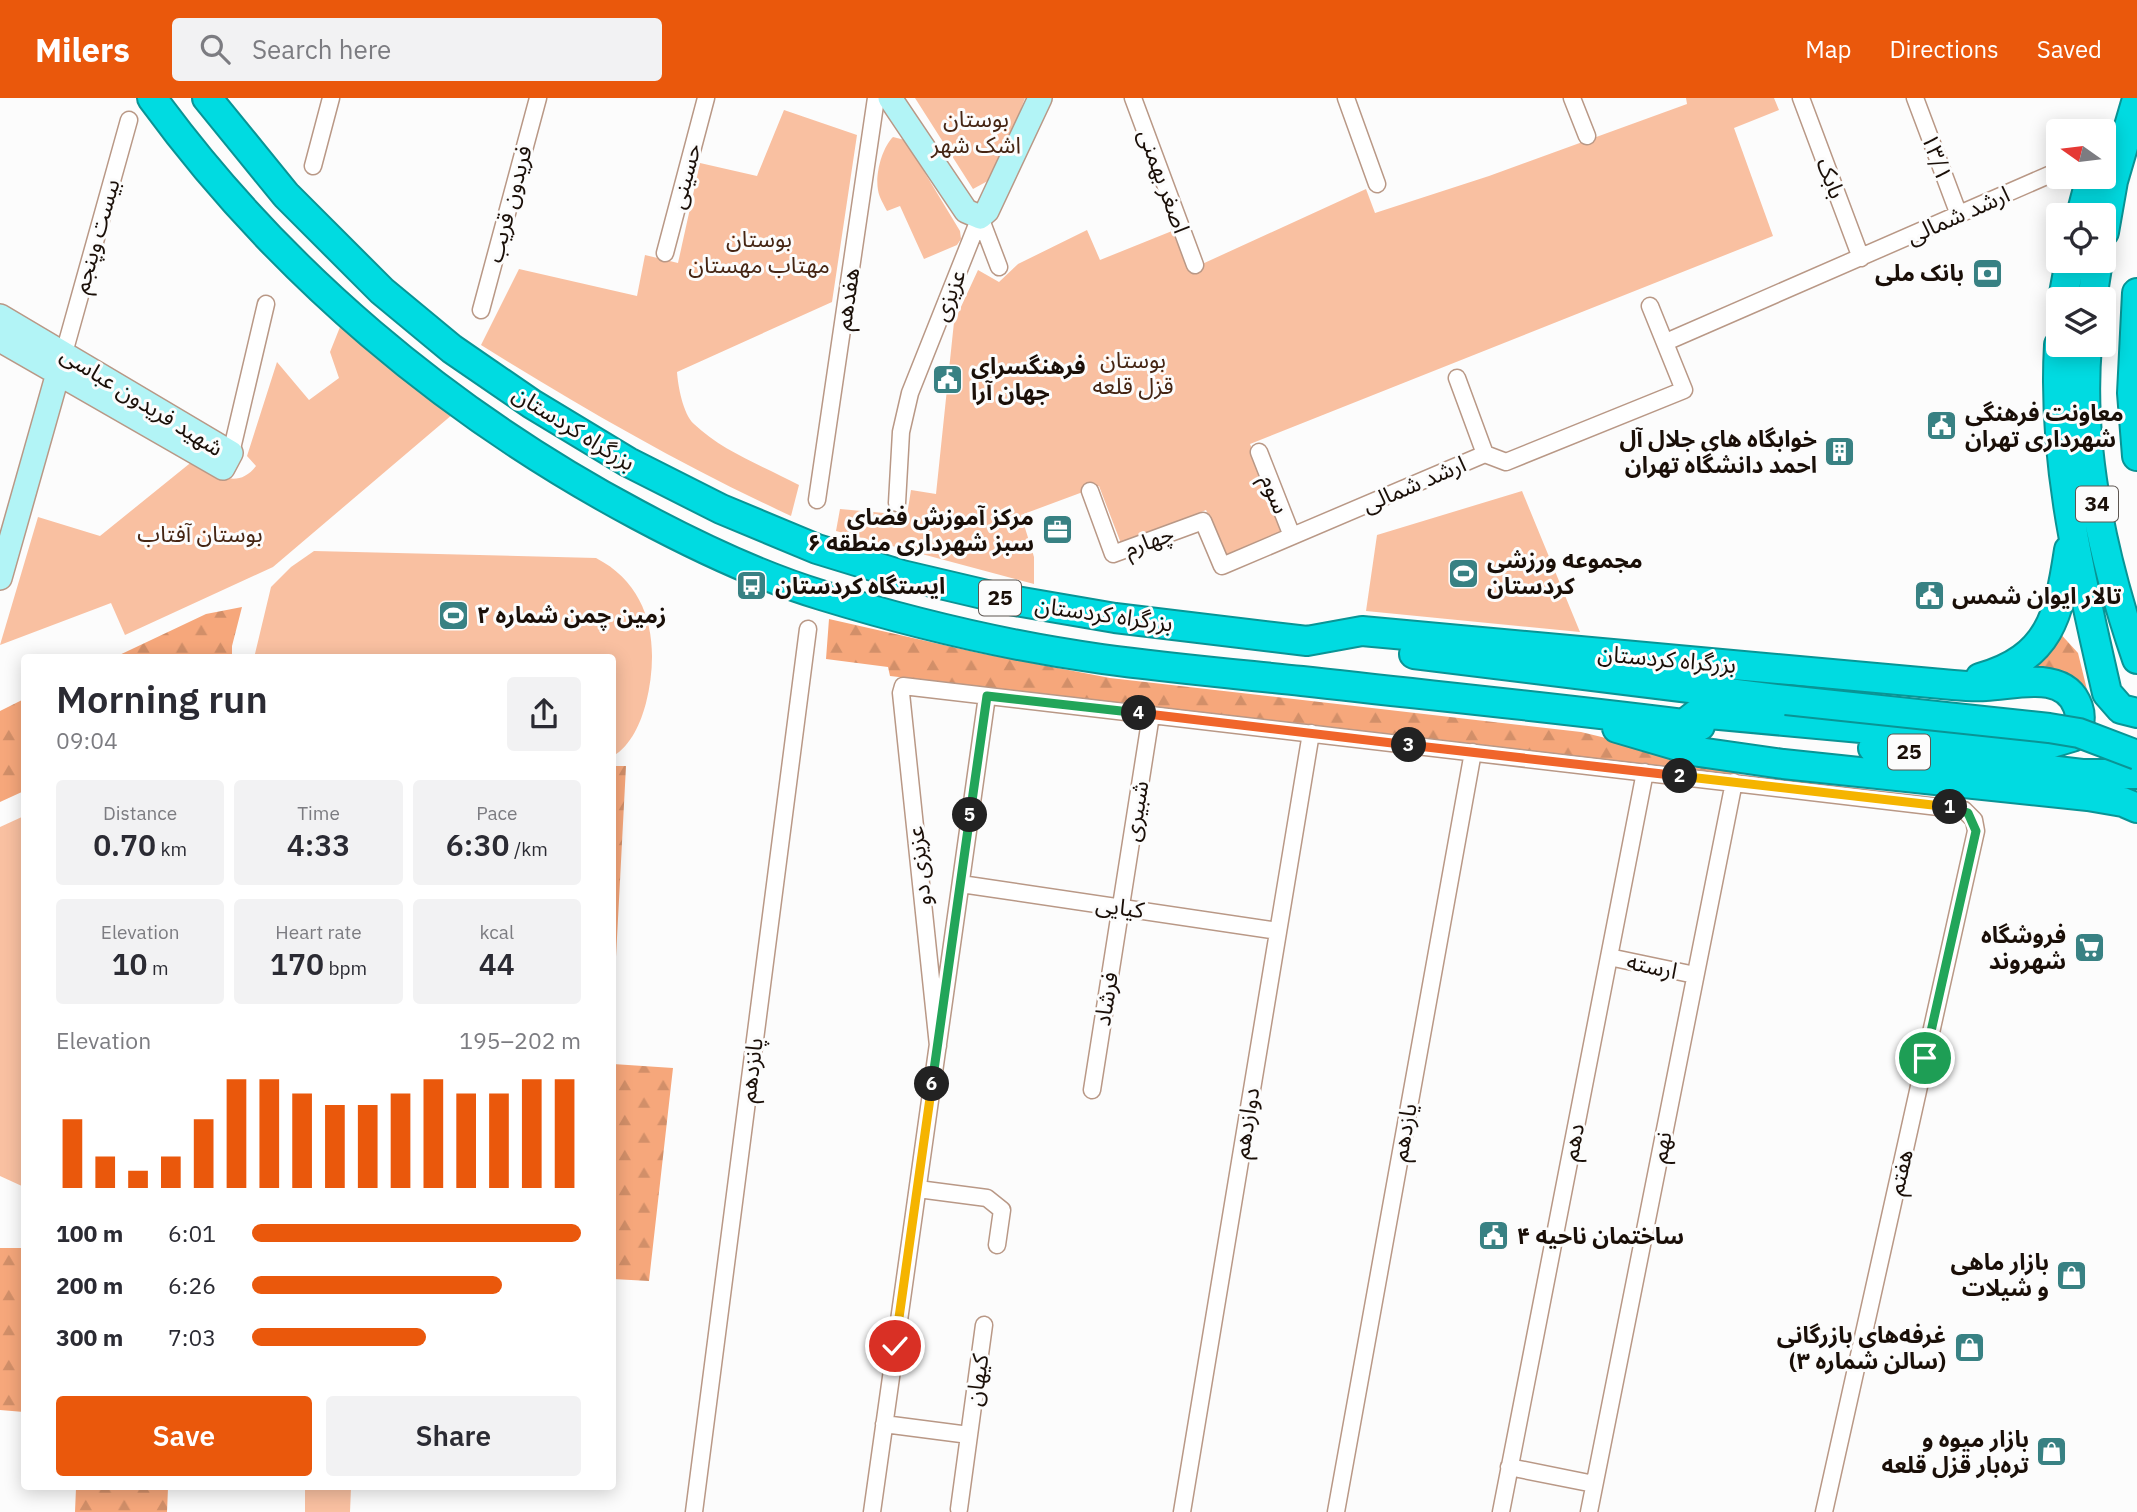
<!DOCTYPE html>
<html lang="en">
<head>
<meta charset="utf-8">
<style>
  :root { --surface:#fff; --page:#f2f2f3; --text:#2b2b33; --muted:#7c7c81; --accent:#ea580c }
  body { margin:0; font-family:"IBM Plex Sans","Noto Sans Arabic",sans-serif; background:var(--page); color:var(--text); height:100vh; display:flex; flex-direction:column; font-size:26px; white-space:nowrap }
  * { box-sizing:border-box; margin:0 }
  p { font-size:23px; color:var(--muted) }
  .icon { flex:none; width:38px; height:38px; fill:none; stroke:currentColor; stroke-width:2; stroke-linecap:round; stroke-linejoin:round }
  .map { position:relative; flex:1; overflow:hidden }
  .details { position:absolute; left:21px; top:556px; width:595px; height:836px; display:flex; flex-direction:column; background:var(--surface); border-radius:7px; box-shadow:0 4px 18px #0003 }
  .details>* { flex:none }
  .needle { width:46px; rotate:284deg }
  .fabs { position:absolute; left:2046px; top:21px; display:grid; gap:14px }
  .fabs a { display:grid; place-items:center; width:70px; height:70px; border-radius:7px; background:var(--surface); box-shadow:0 4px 18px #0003; font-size:35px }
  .pin { position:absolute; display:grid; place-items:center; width:60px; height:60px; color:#fff; margin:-30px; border:4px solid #fff; border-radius:50%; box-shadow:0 2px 7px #0007 }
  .km { position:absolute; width:35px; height:35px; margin:-18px; border-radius:50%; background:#222; color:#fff; font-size:19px; line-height:35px; text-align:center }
  .round { display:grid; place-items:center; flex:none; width:74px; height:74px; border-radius:7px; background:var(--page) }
  .head { display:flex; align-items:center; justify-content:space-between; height:119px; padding:0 35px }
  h1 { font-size:38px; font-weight:600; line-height:52px }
  .stats { display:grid; grid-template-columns:repeat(3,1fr); gap:10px; height:119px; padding:7px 35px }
  .stats div { display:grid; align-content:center; border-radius:7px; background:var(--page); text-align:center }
  .stats b { font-size:30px; font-weight:600 }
  .stats small { font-size:19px; font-weight:400 }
  .stats p { font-size:19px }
  .chart { height:196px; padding:14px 35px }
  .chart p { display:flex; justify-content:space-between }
  .chart svg { width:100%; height:126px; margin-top:7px; stroke:var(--accent); stroke-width:6 }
  .primary-button { display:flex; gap:14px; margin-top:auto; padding:14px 35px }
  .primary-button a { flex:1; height:80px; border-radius:7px; background:var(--accent); color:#fff; font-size:28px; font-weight:600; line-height:80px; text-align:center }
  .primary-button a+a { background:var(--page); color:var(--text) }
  ul { padding:0 35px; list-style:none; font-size:23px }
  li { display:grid; grid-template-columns:112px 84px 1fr; align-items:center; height:52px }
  li i { height:18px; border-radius:9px; background:var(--accent) }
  header { display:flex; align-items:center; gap:42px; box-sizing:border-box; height:98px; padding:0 35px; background:var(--accent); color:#fff }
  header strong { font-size:33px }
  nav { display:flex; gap:38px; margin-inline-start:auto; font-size:24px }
  .search { width:490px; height:63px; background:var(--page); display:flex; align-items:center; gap:18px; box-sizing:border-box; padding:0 24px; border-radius:7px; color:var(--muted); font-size:26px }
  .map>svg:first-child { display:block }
  .green { fill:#f9c0a1 }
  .forest { fill:url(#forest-firs) }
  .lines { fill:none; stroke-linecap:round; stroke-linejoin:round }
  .street-casing { stroke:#b99886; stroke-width:19 }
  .secondary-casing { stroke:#b99886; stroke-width:26 }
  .highway-casing { stroke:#099495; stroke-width:32 }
  .street { stroke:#fff; stroke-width:16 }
  .secondary { stroke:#b2f4f6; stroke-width:23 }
  .highway { stroke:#00dbe1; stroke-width:28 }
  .highway-bridge-casing { stroke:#099495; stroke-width:32; stroke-linecap:butt }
  .highway-bridge { stroke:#00dbe1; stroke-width:28 }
  .split-1-casing { stroke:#fff; stroke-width:14 }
  .split-2-casing { stroke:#fff; stroke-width:14 }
  .split-3-casing { stroke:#fff; stroke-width:14 }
  .split-4-casing { stroke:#fff; stroke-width:14 }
  .split-5-casing { stroke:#fff; stroke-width:14 }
  .split-6-casing { stroke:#fff; stroke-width:14 }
  .split-7-casing { stroke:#fff; stroke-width:14 }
  .split-1 { stroke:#22a559; stroke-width:9 }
  .split-2 { stroke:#f5b400; stroke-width:9 }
  .split-3 { stroke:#f0652b; stroke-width:9 }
  .split-4 { stroke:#f0652b; stroke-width:9 }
  .split-5 { stroke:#22a559; stroke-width:9 }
  .split-6 { stroke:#22a559; stroke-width:9 }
  .split-7 { stroke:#f5b400; stroke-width:9 }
  .labels { text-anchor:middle; stroke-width:6; stroke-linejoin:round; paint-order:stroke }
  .shield { fill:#fcfcfc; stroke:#5e5651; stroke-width:2 }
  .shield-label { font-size:21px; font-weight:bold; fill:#1a0f08 }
  .park-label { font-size:23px; fill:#452513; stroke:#fcfcfc }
  .street-label { font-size:23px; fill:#1a0f08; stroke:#fcfcfc }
  .poi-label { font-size:23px; font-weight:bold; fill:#1a0f08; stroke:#fcfcfc; text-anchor:end }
</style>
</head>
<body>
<header>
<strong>Milers</strong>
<div class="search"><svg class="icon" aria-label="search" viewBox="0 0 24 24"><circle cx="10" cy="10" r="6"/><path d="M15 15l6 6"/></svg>Search here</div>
<nav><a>Map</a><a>Directions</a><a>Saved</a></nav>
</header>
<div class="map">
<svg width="2137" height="1414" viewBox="0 0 2137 1414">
  <defs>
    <pattern id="forest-firs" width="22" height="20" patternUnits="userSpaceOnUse" patternTransform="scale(1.75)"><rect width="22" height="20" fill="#f6a77b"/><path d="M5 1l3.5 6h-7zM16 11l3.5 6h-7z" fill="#d28f69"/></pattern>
  </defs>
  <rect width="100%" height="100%" fill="#fcfcfc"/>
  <path class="green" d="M915,0h110l-30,79 -22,12z
    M1686,0h88l5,12 -45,18 39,108 -523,208 36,87 -59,26 -21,-47 -84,36 -23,-60 -78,29 13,42v27l-198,-53 4,-22 67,6 4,-25 25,4 18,-172 24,-52 21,12 19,-18 69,-34 13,30 72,-29 17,39 177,-81 9,24 114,-37 198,-72z
    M784,12l73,25 -25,167 -155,70c1,14 6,42 17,52 28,27 71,43 105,61l-8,31c-108,-50 -209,-108 -310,-171l38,-76 118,27 8,-41 33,8 22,-100 57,13z
    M893,39l12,3 55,91 1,8 -4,6 -33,14 -24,-53 -13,5c-3,-6 -8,-14 -9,-21 -3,-16 4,-42 15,-53z
    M340,229l113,87 -180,153 -148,68 -14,-32 -111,42 38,-128 62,19 94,-76c20,14 43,31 62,6l-9,-10 30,-94 32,38 30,-22 -9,-26z
    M1522,393l58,141 -214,-21 11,-76z
    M314,453l282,7c56,29 64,88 50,145 -5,19 -15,43 -33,53l-1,-98h-358l17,-71 20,-20z
    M24,718v371l-24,-11v-349z
    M305,1390h46l-1,24h-45z"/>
  <path class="forest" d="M242,509l-10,39v12h-119l93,-44z
    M829,521l150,34 131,25 471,54 153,37 7,9 -248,-32 -603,-70 -2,-9 -62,-8z
    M2057,532l21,23 11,45c-12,-24 -41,-22 -66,-27z
    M24,601v92l-24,11v-91z
    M613,668h13l-11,210h-3z
    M613,966l60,4 -24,213 -36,-2z
    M0,1150h24v164l-24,-2z
    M76,1390h92l-1,24h-92z"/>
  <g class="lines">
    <defs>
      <path id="street" d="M1133,0l62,167
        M1346,0l31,86
        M1572,0l15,38
        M1801,0l60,160
        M1915,0l44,117
        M313,68l18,-68
        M980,119l19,50
        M665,155l41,-155
        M481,212l57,-212
        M1666,244l392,-171
        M64,255l65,-233
        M1457,280l28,76
        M1259,354l33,84
        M231,355l35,-149
        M1090,393l23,63 90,-33 19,45 263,-112 21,8 178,-72 -34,-84
        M817,402l59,-402
        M897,405l4,-71 9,-39 70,-176
        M961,786l317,47
        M1609,859l86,18
        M938,948l-37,-353 2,-7 1061,124 10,10 2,11 -152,681
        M1092,992l59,-375
        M918,1091l69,9 15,12 -5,35
        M884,1326l85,11
        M1509,1369l85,17
        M959,1411l25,-184
        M694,1414l114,-883
        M872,1414l115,-816
        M1182,1414l129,-779
        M1336,1414l137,-760
        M1501,1414l144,-740
        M1589,1414l145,-730"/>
      <path id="secondary" d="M890,0l76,113 14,6 7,-6 53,-113
        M0,218l231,137 -8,15 -223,-128
        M0,480l62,-219"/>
      <path id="highway" d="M152,0c127,174 296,316 486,417 58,31 120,61 183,80 91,28 187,51 281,64 66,9 133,15 200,22 133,15 266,28 398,45
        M207,0l79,97 96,96 70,58 80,55 96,58 93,47 96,40 85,26 102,24 111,19 192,23 55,-10 591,54c11,1 22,2 33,1 29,-1 79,-17 92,21 4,12 1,20 -6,30l-27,8 -347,-32 -14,11
        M2081,117l10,-38
        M2104,134l9,-51 24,-82
        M2137,195l-5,100 5,63
        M2063,201l7,-38
        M2092,201l6,-38
        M2059,247c-7,119 22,233 48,348l14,16 16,4
        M2087,247c-9,104 16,215 50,314
        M1414,556l372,46
        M1980,580c70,-20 79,-62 89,-128
        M1617,630l82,24 84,12 305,32 35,6 14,6
        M1873,650l209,26h55"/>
    </defs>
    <use href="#street" class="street-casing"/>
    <use href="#secondary" class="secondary-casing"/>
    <use href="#highway" class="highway-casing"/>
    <use href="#street" class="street"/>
    <use href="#secondary" class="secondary"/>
    <use href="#highway" class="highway"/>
    <defs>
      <path id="highway-bridge" d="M1786,602l263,28 30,5 58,22"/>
    </defs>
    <use href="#highway-bridge" class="highway-bridge-casing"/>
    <use href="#highway-bridge" class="highway-bridge"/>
  </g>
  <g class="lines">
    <defs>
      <path id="split-1" d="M1925,960l51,-227 -8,-18 -18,-6"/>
      <path id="split-2" d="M1680,678l270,31"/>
      <path id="split-3" d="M1409,647l271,31"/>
      <path id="split-4" d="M1139,615l270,32"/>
      <path id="split-5" d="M970,717l17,-119 152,17"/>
      <path id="split-6" d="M932,986l38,-269"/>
      <path id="split-7" d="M895,1248l37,-262"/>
    </defs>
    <use href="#split-1" class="split-1-casing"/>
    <use href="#split-2" class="split-2-casing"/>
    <use href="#split-3" class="split-3-casing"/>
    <use href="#split-4" class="split-4-casing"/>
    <use href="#split-5" class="split-5-casing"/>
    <use href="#split-6" class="split-6-casing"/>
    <use href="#split-7" class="split-7-casing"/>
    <use href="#split-1" class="split-1"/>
    <use href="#split-2" class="split-2"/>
    <use href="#split-3" class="split-3"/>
    <use href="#split-4" class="split-4"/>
    <use href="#split-5" class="split-5"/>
    <use href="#split-6" class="split-6"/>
    <use href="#split-7" class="split-7"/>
  </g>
  <defs>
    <symbol id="bank-square" viewBox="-11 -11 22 22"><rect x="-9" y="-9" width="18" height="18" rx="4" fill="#388183" stroke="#fcfcfc"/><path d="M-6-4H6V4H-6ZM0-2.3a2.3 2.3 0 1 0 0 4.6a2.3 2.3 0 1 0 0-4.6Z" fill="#fff"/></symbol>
    <symbol id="civic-square" viewBox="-11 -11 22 22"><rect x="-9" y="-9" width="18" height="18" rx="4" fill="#388183" stroke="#fcfcfc"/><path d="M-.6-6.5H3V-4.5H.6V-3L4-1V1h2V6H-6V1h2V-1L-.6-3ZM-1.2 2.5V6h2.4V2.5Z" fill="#fff"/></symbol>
    <symbol id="building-square" viewBox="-11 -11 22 22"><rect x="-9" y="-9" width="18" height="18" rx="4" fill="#388183" stroke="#fcfcfc"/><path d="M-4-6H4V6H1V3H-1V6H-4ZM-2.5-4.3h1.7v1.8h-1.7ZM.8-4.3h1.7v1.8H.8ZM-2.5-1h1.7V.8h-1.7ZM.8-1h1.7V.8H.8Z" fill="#fff"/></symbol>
    <symbol id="office-square" viewBox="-11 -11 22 22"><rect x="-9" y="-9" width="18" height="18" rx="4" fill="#388183" stroke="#fcfcfc"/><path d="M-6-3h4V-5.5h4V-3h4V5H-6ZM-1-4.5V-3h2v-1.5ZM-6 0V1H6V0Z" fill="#fff"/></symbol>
    <symbol id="stadium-square" viewBox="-11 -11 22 22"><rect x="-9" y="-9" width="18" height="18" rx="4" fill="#388183" stroke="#fcfcfc"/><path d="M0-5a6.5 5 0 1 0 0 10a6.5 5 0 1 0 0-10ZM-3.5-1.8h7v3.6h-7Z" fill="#fff"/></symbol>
    <symbol id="bus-square" viewBox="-11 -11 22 22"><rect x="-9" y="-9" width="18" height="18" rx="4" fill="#388183" stroke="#fcfcfc"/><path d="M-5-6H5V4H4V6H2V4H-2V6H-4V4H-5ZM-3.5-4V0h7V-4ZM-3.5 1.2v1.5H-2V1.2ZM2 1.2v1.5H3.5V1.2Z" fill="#fff"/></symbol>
    <symbol id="supermarket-square" viewBox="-11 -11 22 22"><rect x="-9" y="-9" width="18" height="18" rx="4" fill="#388183" stroke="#fcfcfc"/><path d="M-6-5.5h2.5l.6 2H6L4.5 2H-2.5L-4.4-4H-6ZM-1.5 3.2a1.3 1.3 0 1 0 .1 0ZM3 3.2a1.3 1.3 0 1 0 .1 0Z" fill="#fff"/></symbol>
    <symbol id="shop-square" viewBox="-11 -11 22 22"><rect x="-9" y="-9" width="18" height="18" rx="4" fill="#388183" stroke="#fcfcfc"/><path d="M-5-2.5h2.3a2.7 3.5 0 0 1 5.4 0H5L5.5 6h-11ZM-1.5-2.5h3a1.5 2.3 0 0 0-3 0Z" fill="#fff"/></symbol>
  </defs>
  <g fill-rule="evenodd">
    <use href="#bank-square" x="1970" y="158" width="35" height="35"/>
    <use href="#civic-square" x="930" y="264" width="35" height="35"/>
    <use href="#civic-square" x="1924" y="310" width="35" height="35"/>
    <use href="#building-square" x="1822" y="336" width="35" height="35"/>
    <use href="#office-square" x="1040" y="414" width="35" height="35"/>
    <use href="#stadium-square" x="1446" y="458" width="35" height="35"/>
    <use href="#bus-square" x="734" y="470" width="35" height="35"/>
    <use href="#civic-square" x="1912" y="480" width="35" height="35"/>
    <use href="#stadium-square" x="436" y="500" width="35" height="35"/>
    <use href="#supermarket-square" x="2072" y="832" width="35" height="35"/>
    <use href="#civic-square" x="1476" y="1120" width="35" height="35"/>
    <use href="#shop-square" x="2054" y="1160" width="35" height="35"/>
    <use href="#shop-square" x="1952" y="1232" width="35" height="35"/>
    <use href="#shop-square" x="2034" y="1336" width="35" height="35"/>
  </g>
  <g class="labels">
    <g class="shield">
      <rect x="2076" y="388.5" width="42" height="35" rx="5"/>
      <rect x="979" y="482.5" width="42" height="35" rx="5"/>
      <rect x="1888" y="636.5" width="42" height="35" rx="5"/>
    </g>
    <g class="shield-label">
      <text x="2097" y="413">34</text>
      <text x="1000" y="507">25</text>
      <text x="1909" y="661">25</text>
    </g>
    <g class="park-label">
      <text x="976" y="29">بوستان<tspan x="976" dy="26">اشک شهر</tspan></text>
      <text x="759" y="149">بوستان<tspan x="759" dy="26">مهتاب مهستان</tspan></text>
      <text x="1133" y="270">بوستان<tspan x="1133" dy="26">قزل قلعه</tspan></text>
      <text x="200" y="444">بوستان آفتاب</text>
    </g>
    <g class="street-label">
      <text transform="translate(1937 59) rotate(70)" y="8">۱۳/۱</text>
      <text transform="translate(685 78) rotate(-75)" y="8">حسینی</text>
      <text transform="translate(1831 80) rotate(69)" y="8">بابک</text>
      <text transform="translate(1164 83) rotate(70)" y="8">اصغر بهمنی</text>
      <text transform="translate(509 106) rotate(-75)" y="8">فریدون قریب</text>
      <text transform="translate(1958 117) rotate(-24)" y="8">ارشد شمالی</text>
      <text transform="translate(96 138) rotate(-74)" y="8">بیست وپنجم</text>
      <text transform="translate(949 197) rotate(-68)" y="8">عزیزی</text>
      <text transform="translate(847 201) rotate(-82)" y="8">هفدهم</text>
      <text transform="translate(142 303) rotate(32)" y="8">شهید فریدون عباسی</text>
      <text transform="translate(574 330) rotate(32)" y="8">بزرگراه کردستان</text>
      <text transform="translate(1414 386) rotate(-23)" y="8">ارشد شمالی</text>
      <text transform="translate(1275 396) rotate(68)" y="8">سوم</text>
      <text transform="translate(1149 443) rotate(-20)" y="8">چهارم</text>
      <text transform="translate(1104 516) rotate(8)" y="8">بزرگراه کردستان</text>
      <text transform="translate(1667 561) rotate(5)" y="8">بزرگراه کردستان</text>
      <text transform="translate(1136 713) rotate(-81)" y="8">شبیری</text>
      <text transform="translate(919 768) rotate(-96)" y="8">عزیزی دو</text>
      <text transform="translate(1120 809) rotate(8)" y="8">کیایی</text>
      <text transform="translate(1652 868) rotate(12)" y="8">ارسته</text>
      <text transform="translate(1106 901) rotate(-81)" y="8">فرشاد</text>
      <text transform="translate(751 972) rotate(-83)" y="8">پانزدهم</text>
      <text transform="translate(1246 1025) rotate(-81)" y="8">دوازدهم</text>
      <text transform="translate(1404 1034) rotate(-80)" y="8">یازدهم</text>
      <text transform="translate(1573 1044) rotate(-79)" y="8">دهم</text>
      <text transform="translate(1661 1049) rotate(-79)" y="8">نهم</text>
      <text transform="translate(1900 1074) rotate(-77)" y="8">هفتم</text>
      <text transform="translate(977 1282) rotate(-82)" y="8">کیهان</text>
    </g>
    <g class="poi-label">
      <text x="1964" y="183">بانک ملی</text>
      <text x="971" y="276" text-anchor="start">فرهنگسرای<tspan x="971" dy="26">جهان آرا</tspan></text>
      <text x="1965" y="323" text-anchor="start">معاونت فرهنگی<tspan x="1965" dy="26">شهرداری تهران</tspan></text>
      <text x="1817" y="349">خوابگاه های جلال آل<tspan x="1817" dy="26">احمد دانشگاه تهران</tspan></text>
      <text x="1034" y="427">مرکز آموزش فضای<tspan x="1034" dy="26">سبز شهرداری منطقه ۶</tspan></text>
      <text x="1487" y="470" text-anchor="start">مجموعه ورزشی<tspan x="1487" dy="26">کردستان</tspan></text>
      <text x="775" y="496" text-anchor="start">ایستگاه کردستان</text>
      <text x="1952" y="506" text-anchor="start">تالار ایوان شمس</text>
      <text x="477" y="525" text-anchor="start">زمین چمن شماره ۲</text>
      <text x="2066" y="845">فروشگاه<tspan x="2066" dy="26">شهروند</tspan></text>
      <text x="1517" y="1146" text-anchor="start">ساختمان ناحیه ۴</text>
      <text x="2049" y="1172">بازار ماهی<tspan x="2049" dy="26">و شیلات</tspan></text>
      <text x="1946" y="1245">غرفه‌های بازرگانی<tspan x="1946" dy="26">(سالن شماره ۳)</tspan></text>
      <text x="2029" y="1349">بازار میوه و<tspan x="2029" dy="26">تره‌بار قزل قلعه</tspan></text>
    </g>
  </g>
</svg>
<div class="fabs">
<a><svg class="needle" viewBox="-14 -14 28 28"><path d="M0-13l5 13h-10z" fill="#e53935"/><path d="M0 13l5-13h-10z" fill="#7c7c81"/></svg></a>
<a><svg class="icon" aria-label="locate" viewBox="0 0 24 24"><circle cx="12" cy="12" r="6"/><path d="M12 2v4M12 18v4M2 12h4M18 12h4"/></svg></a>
<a><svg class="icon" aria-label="layers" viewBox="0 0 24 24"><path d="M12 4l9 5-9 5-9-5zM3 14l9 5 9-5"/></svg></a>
</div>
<div class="pin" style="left:1925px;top:960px;background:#1e9e55"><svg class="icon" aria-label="arrive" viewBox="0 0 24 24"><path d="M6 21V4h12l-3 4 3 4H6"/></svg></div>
<div class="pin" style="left:895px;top:1248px;background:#d93025"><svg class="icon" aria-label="check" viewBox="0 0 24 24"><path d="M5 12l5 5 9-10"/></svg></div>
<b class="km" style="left:1950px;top:709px">1</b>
<b class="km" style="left:1680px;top:678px">2</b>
<b class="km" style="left:1409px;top:647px">3</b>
<b class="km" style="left:1139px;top:615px">4</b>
<b class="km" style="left:970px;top:717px">5</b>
<b class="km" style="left:932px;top:986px">6</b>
<section class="details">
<div class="head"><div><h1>Morning run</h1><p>09:04</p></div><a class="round"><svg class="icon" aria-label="share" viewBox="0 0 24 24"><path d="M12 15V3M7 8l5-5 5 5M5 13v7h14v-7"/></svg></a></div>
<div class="stats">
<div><p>Distance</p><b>0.70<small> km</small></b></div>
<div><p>Time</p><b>4:33</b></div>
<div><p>Pace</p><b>6:30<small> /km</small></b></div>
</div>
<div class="stats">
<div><p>Elevation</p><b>10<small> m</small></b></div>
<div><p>Heart rate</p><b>170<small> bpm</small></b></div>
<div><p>kcal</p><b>44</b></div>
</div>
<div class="chart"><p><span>Elevation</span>195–202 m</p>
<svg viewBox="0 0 160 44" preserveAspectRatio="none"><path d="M5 44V20M15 44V33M25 44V38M35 44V33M45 44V20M55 44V6M65 44V6M75 44V11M85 44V15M95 44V15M105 44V11M115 44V6M125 44V11M135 44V11M145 44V6M155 44V6"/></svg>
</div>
<ul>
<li><b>100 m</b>6:01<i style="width:100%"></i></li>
<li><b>200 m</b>6:26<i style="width:76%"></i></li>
<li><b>300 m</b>7:03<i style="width:53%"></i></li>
</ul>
<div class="primary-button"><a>Save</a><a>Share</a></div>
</section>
</div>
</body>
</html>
